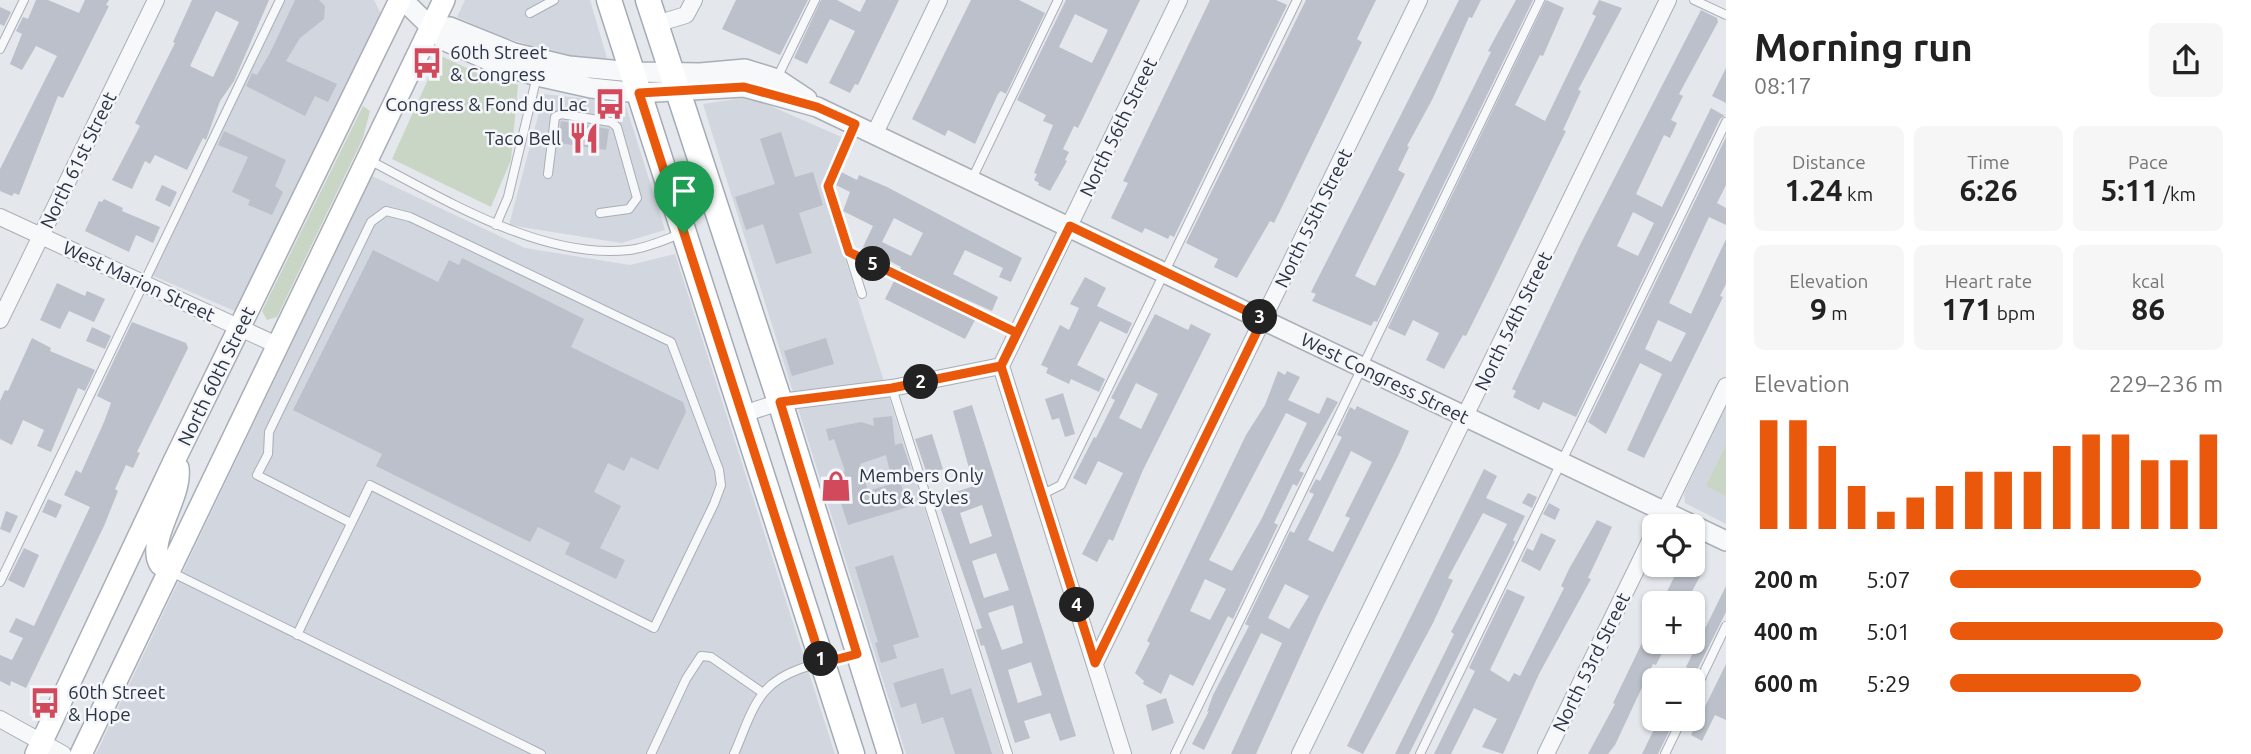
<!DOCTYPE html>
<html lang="en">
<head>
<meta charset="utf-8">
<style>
  :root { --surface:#fff; --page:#f6f6f6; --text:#222; --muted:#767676; --accent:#ea580c }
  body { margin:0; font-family:Ubuntu,sans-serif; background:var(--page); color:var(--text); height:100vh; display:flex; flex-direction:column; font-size:26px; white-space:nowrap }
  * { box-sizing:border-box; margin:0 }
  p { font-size:23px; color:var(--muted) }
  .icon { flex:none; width:38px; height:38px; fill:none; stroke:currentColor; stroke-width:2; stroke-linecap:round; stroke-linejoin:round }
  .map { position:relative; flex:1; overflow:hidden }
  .side { display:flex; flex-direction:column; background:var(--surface); width:525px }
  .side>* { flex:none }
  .buttons { position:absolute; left:1642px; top:514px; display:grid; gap:14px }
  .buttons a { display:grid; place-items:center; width:63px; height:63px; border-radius:10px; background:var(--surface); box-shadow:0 2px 5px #0004; font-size:35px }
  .pin { position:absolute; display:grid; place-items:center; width:60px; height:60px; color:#fff; margin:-72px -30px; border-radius:50% 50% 50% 0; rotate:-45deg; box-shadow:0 0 7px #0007 }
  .pin .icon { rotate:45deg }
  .km { position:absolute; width:35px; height:35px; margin:-18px; border-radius:50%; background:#222; color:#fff; font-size:19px; line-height:35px; text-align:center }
  .round { display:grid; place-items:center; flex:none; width:74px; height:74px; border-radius:10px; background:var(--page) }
  .overview { display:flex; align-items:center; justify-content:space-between; height:119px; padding:0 28px }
  h1 { font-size:38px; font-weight:600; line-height:52px }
  .figures { display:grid; grid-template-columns:repeat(3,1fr); gap:10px; height:119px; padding:7px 28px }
  .figures div { display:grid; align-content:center; border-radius:10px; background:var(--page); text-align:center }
  .figures b { font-size:30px; font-weight:600 }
  .figures small { font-size:19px; font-weight:400 }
  .figures p { font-size:19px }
  .chart { height:196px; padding:14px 28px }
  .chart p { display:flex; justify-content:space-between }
  .chart svg { width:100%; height:126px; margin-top:7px; stroke:var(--accent); stroke-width:6 }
  ul { padding:0 28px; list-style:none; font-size:23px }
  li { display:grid; grid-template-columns:112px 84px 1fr; align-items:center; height:52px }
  li i { height:18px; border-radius:9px; background:var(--accent) }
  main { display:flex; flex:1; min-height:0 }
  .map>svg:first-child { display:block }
  .built { fill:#d2d6de }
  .green { fill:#c9d6c5 }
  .building { fill:#bbc0ca; fill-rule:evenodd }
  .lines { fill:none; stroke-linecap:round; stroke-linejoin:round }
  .service-casing { stroke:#a9aeb7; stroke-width:10 }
  .minor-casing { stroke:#a9aeb7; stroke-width:18 }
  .tertiary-casing { stroke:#a9aeb7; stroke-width:22 }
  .secondary-casing { stroke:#a9aeb7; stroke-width:24 }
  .primary-casing { stroke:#a3abb8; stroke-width:27 }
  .service { stroke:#f7f8fa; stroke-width:8 }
  .minor { stroke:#f7f8fa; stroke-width:16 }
  .tertiary { stroke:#f7f8fa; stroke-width:19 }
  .secondary { stroke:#fff; stroke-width:21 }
  .primary { stroke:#fff; stroke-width:24 }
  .route-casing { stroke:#fff; stroke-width:14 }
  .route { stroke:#ea580c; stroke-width:9 }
  .labels { text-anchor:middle; stroke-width:5; stroke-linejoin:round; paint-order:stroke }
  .poi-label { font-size:19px; fill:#2b3445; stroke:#f4f6f9; text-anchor:start }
  .street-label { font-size:19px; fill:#2b3445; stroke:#f4f6f9 }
</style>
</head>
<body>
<main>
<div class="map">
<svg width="1726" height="754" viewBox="0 0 1726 754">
  <rect width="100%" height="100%" fill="#e4e7ec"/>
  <path class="built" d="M281,0h93l7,14 -144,298 -88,-38z
    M465,0h125l17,58 -32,1 -72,-22 -46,-20z
    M544,94l81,9 40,127 -44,13 -112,-18z
    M750,97l96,42 -23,50 179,565h-96l-203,-650z
    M372,176l153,72 105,17 45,-11 160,500h-739z
    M1726,405v119l-41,-21 -1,-9z"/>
  <path class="green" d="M439,55l36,17 43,13 -7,75 -20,47 -99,-48z
    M363,106l7,5 -7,27 -86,179 -10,3 -5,-9z
    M1726,445v51l-20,-10z"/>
  <path class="building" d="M36,0h12l31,13 6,-13h24l-3,5 3,1 -46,92 -5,-2 -39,99 -5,-2 -2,3 -12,-5v-22l57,-113 -21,-10 -14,24 -12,-6 12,-30 -6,-3 7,-14 5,2z
    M192,0h77l-35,81 -14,20 -14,39 -3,-2 -16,32 -32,-15 -5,9 -5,-3 -13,28 -20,-9 28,-54 -5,-3 40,-80 -2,-1zM216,11l23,11 -26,55 -23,-11z
    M295,0h24l6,6 -1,13 -24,19 -14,23 51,23 -9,18 -13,-6 -10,20 -59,-30 6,-13 5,2 13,-22z
    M736,0h72l-28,55 -58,-26z
    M821,0h16l23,12 6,-12h33l-41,85 -3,-1 -5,9 -21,-10 26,-52 -25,-12 -23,45 -13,-6z
    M971,0h48l26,13 -39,81 -5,-3 -3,3 -23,50 -27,-14 -3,6 -33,-17z
    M1066,0h74l-62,128 -4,-2 -11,23 6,3 -4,8 2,1 -17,30 -12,-6 1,-2 -5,-3 3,-6 -3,-1 19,-48 -10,-4 3,-6 -29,-15zM1075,14l33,16 -16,33 -33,-16z
    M1210,0h66l11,5 -113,232 -4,-2 -2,4 -23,-11 -3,5 -31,-15 17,-35 -5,-2z
    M1306,0h70l-19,39 5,3 -83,171 -5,10 -4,-2 -33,57 -23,-11 4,-8 -32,-16z
    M1459,0h22l-9,18 -3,-1 -36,81 -26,48 2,1 -11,23 7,4 -50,102 20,10 116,-234 -3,-1 8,-15 20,-36h17l-156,322 -3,-1 -3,5 -59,-25 4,-7 -5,-2z
    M1546,0l18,8 -21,48 -3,-1 -25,50 30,16 51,-105 -4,-2 7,-14 23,8 -44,82 3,1 -18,39 3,1 -76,157 -24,48 -3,-1 -19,34 -18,-9 13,-27 -26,-13 -8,16 -17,-8z
    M0,7l11,5 -7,14 -4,-2z
    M1701,10l16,8 1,4 -39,72 4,2 -12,24 6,3 -7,15 -6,-3 -28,59 26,13 49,-99 14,8 -5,3 -144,298 -33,-15 -4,8 -26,-13 3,-6 -4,-2 70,-148zM1633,212l21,11 -16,33 -21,-10z
    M1726,68v35l-14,-7z
    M561,121l48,8 -3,21 -48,-7z
    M224,131l62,29 -11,26 8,6 -11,23 -24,-10 2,-5 -18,-8 16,-35 -30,-12z
    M781,132l14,45 18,-5 10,33 -24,8 13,40 -36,11 -13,-40 -17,6 -11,-33 40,-13 -15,-45z
    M1726,137v48l-9,18 9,5v17l-17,-8 -40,86 22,11 35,-75v45l-6,12 3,1 -79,161 -17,-8 35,-76 -22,-11 -34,71 -18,-12zM1658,320l28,13 -15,29 -26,-13z
    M841,172l16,8 2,-5 28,12 135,71 -11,24 -12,-5 4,-9 -38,-18 -12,24 45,23 -6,14 -92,-41 1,-3 -38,-20 10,-21 -30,-15 7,-19 -14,-7zM894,218l29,15 -12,23 -29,-14z
    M162,185l15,7 -7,15 -15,-7z
    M104,199l19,9 -1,3 38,16 -7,16 -17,-8 -7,17 -44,-21 14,-30 3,1z
    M373,250l65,32 11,-22 10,5 3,-7 122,61 -13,28 112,55 3,10 -28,58 -27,-13 -7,14 -16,-8 -14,29 27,14 -21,42 25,12 -9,19 -51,-25 5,-11 -32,-16 -8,15 -154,-76 6,-12 -89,-44z
    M1085,277l21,11 -9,18 35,17 -5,11 -27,-13 -23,44 28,14 -6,13 -28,-13 -2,5 -23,-11 2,-5 -7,-3 19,-40 9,5 10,-22 -9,-4z
    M894,281l81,39 -10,19 -80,-40z
    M57,283l28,13 2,-5 18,8 -11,23 -25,-11 -9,18 -20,-9z
    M1155,314l33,16 3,-6 20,10 -68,136 -30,71 -4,-2 -12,23 -15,-8 41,-81 -25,-12 -12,24 -13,-7 21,-41 2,1 19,-38 -4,-2zM1136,383l22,11 -17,35 -22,-11z
    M132,322l54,21 2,5 -51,104 3,1 -7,15 -7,-3 -11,24 3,2 -14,35 -78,162 -15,-7 -1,5 -10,-5v-26l12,5 11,-22 -14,-6 7,-14 18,8 56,-119 -26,-12 12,-25 5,3 23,-51 7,-19 -14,-7z
    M92,327l19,9 -6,13 -19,-8z
    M32,338l19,10 -1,3 45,19 -10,21 -7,-3 -27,64 -14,-6 7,-16 -21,-10 -11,25 -12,-6v-38l5,-11 3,1z
    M826,338l8,26 -42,12 -8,-25z
    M1278,371l7,4 2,-4 13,6 -12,23 31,14 8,-17 11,5 -39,69 5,2 -7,13 -4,-2 -19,39 4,2 -45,94 -5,-3 -35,70 -23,-12 -9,20 -18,-10 1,-3 -9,-8 15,-30 -3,-2 99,-206 19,-30zM1286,413l21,10 -45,95 -30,53 -23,-11zM1205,579l21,10 -16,31 -20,-9z
    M1063,393l12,41 -10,3 -6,-19 -7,2 -7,-21z
    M972,405l104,331 -16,5 -10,-28 -26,8 6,17 -15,5 -31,-98 -3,1 -5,-16 6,-2 -45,-130 37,-12 -21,-75zM982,505l10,31 -22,8 -10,-31zM996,553l13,37 -25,8 -12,-37zM1013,605l10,38 -21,7 -14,-37zM1031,662l11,33 -24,8 -10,-33z
    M1357,406l52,25 -10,23 -79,159 -64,141h-25l51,-111 -21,-10 -57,117 -12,-6 17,-33 -2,1 6,-17 36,-69 -4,-2 45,-93 4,2 20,-39 -5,-2 7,-13 4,2 22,-44 -5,-2 13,-28 5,3zM1351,451l21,11 -27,54 5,2 -17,34 -25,-12zM1285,584l24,12 -20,33 -21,-11z
    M892,416l3,29 7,-2 8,23 -20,6 -4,-17 -26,9 8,27 32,-10 8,26 -60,18 -10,-31 -6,2 -6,-19 19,-6 -11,-32 -5,2 -3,-12 35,-7 13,4 -1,-8z
    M932,434l11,35 -16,5 -12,-35z
    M1484,469l13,7 -11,22 39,18 -12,24 2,2 -106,212h-14l59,-120 -3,-2 56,-108 -24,-11 -35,65 5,2 -20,43 -70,131 -16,-8z
    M1528,493l9,4 -5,11 -10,-5z
    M48,499l14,6 -6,13 -14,-6z
    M1549,503l11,6 -5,11 -12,-6z
    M6,511l12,5 -8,17 -10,-4z
    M1597,520l15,7 -24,51 3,1 -52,95 -36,80 -21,-7 15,-28 -23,-11 -23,46h-17l41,-83 -6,-3 38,-79 18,8 -35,73 19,12 5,-9 6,3 44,-88 -3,-2 8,-17z
    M1541,533l15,7 -16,31 -19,-10 6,-13 6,3z
    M24,548l15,7 -15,33 -16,-8z
    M893,555l26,82 -26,8 4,13 -16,5 -6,-20 3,-1 -23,-75z
    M1680,565h11l12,6 -18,33h-24z
    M1726,586v26l-30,60 -10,-5z
    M1654,618v26l10,5 -8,16 -3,-1 -38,81 -7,9h-20l27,-50 -2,-1z
    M1726,664v56l-11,-5 -13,26 -11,-6z
    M943,668l8,27 20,-7 21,66h-37l-12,-37 -21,7 -6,-21 -15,5 -8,-25z
    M1166,698l8,25 -22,8 -6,-26z
    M1659,719h16l-17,35h-16z"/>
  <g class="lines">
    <defs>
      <path id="service" d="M1694,0l32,15
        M530,13l24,-13
        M0,49l24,-49
        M777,78l38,-78
        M854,126l-26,60 34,108
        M369,160c75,39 173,100 260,90 18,-2 35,-10 51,-16
        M548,174l7,-57 6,-3 50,8 6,5 20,71 -8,11 -29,4
        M972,179l86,-179
        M496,225l12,-28 29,-121
        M848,252l169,81
        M892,388l116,366
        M1043,494l18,-9 236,-485
        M169,571l372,183
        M0,582l280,-582
        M297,635c24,-51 49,-100 73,-150l284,143 60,-124 7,-19 -2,-15 -48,-128 -261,-125 -24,-6 -15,11 -102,210 -1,22 -11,21 94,48
        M1692,697l34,-71
        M651,754l35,-75 15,-23 10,1 52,36
        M734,754c9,-20 17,-47 31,-63 21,-24 60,-29 90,-36
        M1175,754l365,-754
        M1420,754l306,-632
        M1665,754l17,-35"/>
      <path id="minor" d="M656,24l30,-9 8,-15
        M875,133l64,-133
        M0,217l279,129
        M0,320l156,-320
        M1001,366l178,-366
        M1001,366l122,388
        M743,414l37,-12 112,-14 109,-22
        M1657,527l69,-141
        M1095,663l324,-663
        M0,719l63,35
        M1300,754l368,-754
        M1546,754l108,-221"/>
      <path id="tertiary" d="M403,0l42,41 52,23 40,12 54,12 48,5 105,-6 73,20 909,434
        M431,27h19l64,26 55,13 64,6 67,1 45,-4 32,10 30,20"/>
      <path id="secondary" d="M169,571l-9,-7c-14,-24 22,-66 18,-96
        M36,754l139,-295 225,-459
        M81,754l363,-754"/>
      <path id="primary" d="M609,0l243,754
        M648,0l132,402 110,352"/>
    </defs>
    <use href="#service" class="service-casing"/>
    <use href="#minor" class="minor-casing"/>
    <use href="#tertiary" class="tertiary-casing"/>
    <use href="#secondary" class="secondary-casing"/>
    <use href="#primary" class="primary-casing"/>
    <use href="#service" class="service"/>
    <use href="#minor" class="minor"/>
    <use href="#tertiary" class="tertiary"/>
    <use href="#secondary" class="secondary"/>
    <use href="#primary" class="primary"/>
  </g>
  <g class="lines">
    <defs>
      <path id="route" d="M684,233l138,430 35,-9 -77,-252 112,-14 109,-22 69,-140 193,93 -168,344 -94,-297 16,-33 -168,-81 -21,-66 27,-62 -38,-17 -73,-20 -105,6 45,140"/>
    </defs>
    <use href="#route" class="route-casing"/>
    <use href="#route" class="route"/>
  </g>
  <defs>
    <symbol id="bus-bare" viewBox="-9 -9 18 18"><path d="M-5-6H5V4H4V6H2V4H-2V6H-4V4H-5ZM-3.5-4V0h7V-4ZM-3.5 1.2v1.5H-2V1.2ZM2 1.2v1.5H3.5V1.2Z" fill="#d1495b" stroke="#f4f6f9" stroke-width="2.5" paint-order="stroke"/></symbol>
    <symbol id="restaurant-bare" viewBox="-9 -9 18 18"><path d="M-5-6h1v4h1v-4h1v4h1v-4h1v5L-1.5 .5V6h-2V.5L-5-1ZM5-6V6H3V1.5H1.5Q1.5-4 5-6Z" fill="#d1495b" stroke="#f4f6f9" stroke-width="2.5" paint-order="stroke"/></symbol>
    <symbol id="shop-bare" viewBox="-9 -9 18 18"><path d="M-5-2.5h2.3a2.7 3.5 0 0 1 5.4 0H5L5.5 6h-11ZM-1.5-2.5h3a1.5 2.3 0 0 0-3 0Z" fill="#d1495b" stroke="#f4f6f9" stroke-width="2.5" paint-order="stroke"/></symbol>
  </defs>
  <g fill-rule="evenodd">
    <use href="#bus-bare" x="405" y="41" width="44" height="44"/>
    <use href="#bus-bare" x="588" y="82" width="44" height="44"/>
    <use href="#restaurant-bare" x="562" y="116" width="44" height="44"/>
    <use href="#shop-bare" x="814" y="464" width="44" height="44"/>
    <use href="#bus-bare" x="23" y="681" width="44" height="44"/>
  </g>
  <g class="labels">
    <g class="poi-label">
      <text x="450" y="59">60th Street<tspan x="450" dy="22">&amp; Congress</tspan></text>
      <text x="587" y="111" text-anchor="end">Congress &amp; Fond du Lac</text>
      <text x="561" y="145" text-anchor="end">Taco Bell</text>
      <text x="859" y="482">Members Only<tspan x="859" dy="22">Cuts &amp; Styles</tspan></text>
      <text x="68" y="699">60th Street<tspan x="68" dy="22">&amp; Hope</tspan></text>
    </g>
    <g class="street-label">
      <text transform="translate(1118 127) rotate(-64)" y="7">North 56th Street</text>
      <text transform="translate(78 160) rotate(-64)" y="7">North 61st Street</text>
      <text transform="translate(1313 218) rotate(-64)" y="7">North 55th Street</text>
      <text transform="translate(139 281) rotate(25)" y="7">West Marion Street</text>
      <text transform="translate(1513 321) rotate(-64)" y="7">North 54th Street</text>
      <text transform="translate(216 376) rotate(-64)" y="7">North 60th Street</text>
      <text transform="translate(1385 378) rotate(26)" y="7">West Congress Street</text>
      <text transform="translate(1591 662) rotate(-64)" y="7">North 53rd Street</text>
    </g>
  </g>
</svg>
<div class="buttons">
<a><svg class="icon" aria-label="locate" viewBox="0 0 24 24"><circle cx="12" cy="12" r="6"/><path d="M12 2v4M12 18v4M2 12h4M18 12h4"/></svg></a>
<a>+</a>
<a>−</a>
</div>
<div class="pin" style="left:684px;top:233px;background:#1e9e55"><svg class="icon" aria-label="arrive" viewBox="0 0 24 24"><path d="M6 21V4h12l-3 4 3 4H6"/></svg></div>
<b class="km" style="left:821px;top:659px">1</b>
<b class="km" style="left:921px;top:382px">2</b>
<b class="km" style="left:1260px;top:317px">3</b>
<b class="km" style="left:1077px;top:605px">4</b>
<b class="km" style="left:873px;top:264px">5</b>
</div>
<section class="side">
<div class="overview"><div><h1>Morning run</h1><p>08:17</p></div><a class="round"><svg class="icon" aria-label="share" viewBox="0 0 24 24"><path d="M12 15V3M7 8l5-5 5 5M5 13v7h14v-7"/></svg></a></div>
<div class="figures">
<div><p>Distance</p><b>1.24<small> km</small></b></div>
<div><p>Time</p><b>6:26</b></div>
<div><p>Pace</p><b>5:11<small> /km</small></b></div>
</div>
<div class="figures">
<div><p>Elevation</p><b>9<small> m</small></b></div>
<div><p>Heart rate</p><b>171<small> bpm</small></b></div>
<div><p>kcal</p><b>86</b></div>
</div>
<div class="chart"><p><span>Elevation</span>229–236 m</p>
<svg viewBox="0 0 160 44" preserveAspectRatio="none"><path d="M5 44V6M15 44V6M25 44V15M35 44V29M45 44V38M55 44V33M65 44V29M75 44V24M85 44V24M95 44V24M105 44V15M115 44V11M125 44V11M135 44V20M145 44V20M155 44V11"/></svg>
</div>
<ul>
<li><b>200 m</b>5:07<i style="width:92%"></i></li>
<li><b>400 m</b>5:01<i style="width:100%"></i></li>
<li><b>600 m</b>5:29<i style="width:70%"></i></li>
</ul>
</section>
</main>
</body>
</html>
